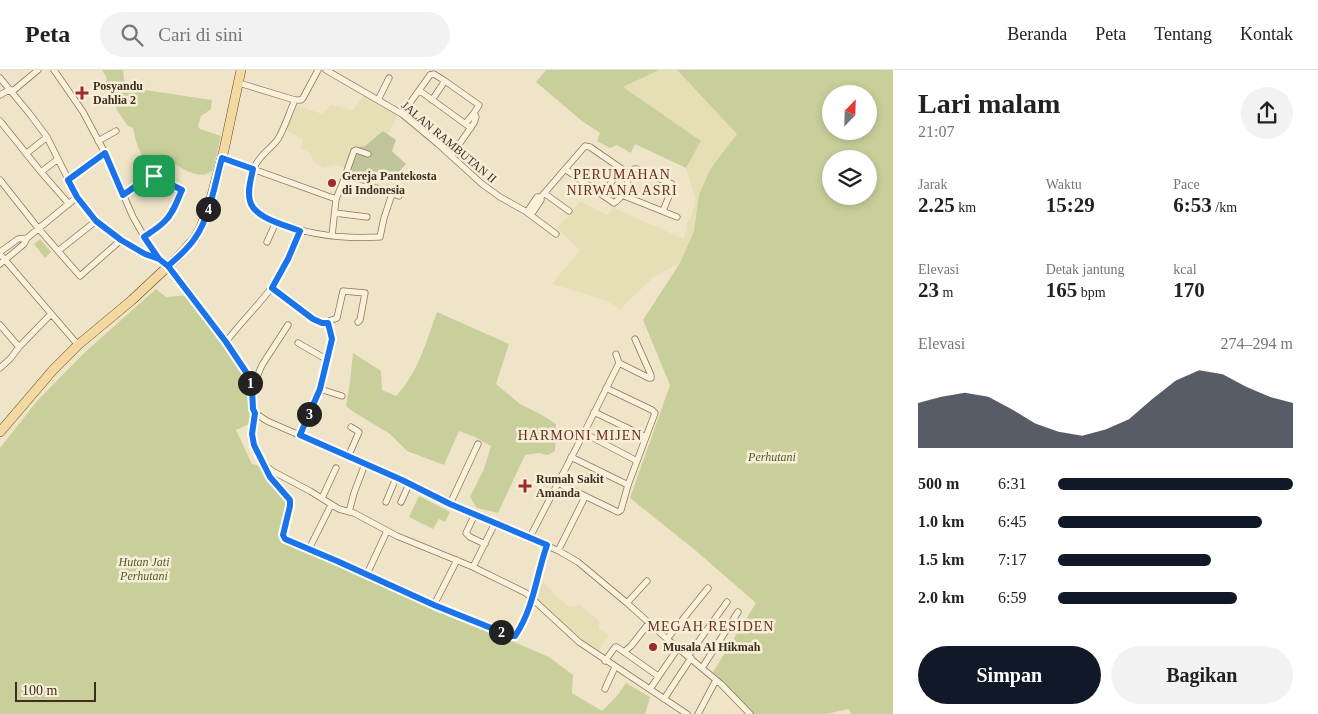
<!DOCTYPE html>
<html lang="id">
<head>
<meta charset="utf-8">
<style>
  :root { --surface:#fff; --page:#f2f2f2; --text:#222; --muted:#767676; --line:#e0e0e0; --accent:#111827 }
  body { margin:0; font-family:"Times New Roman",serif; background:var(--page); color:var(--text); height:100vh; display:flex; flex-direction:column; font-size:19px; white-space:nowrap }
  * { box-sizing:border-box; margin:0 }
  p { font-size:16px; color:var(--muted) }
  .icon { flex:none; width:28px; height:28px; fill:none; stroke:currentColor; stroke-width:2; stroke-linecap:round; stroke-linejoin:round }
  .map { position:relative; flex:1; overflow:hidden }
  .details { display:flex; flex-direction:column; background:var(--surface); width:425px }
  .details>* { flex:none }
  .needle { width:32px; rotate:23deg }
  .buttons { position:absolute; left:822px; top:15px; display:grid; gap:10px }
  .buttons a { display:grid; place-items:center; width:55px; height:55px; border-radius:50%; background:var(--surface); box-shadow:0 2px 8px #0003; font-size:25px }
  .scale { position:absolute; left:15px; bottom:12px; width:81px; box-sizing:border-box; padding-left:5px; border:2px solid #3d2e20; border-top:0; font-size:14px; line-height:18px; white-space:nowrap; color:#3d2e20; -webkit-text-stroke:4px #f7eed8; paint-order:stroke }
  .pin { position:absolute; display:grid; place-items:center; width:42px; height:42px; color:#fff; margin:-21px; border-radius:10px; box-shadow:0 2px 8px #0006 }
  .km { position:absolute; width:25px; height:25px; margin:-12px; border-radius:50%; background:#222; color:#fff; font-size:14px; line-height:25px; text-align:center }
  .round { display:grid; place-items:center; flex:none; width:52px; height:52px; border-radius:26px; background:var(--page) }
  .head { display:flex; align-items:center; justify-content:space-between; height:85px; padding:0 25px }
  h1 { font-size:28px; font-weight:800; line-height:38px }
  .stats { display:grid; grid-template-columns:repeat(3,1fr); gap:8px; height:85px; padding:5px 25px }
  .stats div { display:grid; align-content:center }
  .stats b { font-size:21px; font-weight:800 }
  .stats small { font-size:14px; font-weight:400 }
  .stats p { font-size:14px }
  .chart { height:140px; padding:10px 25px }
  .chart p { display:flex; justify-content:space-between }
  .chart svg { width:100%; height:90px; margin-top:5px; fill:var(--accent); opacity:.7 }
  .cta { display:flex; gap:10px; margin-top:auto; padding:10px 25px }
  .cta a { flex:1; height:58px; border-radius:30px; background:var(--accent); color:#fff; font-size:20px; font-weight:800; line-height:58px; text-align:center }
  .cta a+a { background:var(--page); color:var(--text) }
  ul { padding:0 25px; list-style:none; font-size:16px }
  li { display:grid; grid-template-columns:80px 60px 1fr; align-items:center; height:38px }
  li i { height:12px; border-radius:6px; background:var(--accent) }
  header { display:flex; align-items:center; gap:30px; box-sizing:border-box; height:70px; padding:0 25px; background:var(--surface); border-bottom:1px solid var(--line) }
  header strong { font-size:24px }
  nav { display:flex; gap:28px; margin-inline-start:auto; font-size:18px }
  .search { width:350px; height:45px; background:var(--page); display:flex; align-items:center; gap:12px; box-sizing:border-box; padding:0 18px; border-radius:28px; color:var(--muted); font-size:19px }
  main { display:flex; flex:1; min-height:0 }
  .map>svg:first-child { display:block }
  .farmland { fill:#e6deb5 }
  .green { fill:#c9cf9b; fill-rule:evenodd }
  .cemetery { fill:#bfc49a }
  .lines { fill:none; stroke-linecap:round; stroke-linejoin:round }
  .street-casing { stroke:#8d765c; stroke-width:7 }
  .primary-casing { stroke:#5b4430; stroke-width:10 }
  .street { stroke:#faf1dc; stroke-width:5.5 }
  .primary { stroke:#f3d9a0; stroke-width:9 }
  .route-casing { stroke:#fff; stroke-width:10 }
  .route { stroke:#1a73e8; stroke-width:6 }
  .poi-dot { fill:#9e2a2b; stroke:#f7eed8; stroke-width:2 }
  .labels { text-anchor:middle; stroke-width:5; stroke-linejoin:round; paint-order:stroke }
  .poi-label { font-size:12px; font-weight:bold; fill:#3d2e20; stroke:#f7eed8; text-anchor:start }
  .street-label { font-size:12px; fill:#3d2e20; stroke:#f7eed8 }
  .park-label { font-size:12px; font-style:italic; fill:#4d5a26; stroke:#f7eed8 }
  .neighbourhood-label { font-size:14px; letter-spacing:1px; fill:#6b2e1e; stroke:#f7eed8 }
</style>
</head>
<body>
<header>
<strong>Peta</strong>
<div class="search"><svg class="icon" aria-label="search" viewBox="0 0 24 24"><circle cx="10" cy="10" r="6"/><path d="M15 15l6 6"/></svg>Cari di sini</div>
<nav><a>Beranda</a><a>Peta</a><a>Tentang</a><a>Kontak</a></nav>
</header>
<main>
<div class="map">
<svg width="893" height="644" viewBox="0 0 893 644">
  <rect width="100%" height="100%" fill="#f0e4c8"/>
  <path class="farmland" d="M659,0h18l44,47 110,-23 -94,40 -26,34 -12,26 -5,37 -14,32 -26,14 -34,32 -15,-9 -53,-16 28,-34 -23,-22 3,-4 7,-6 13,-17 27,14 6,-7 71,31 3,-16 5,-8 3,-16 -9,-31 15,-27 -78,-54z
    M364,25l34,19 -10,20 -5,-3 -18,15 -14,3 -7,19 -9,-3 -12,3 -8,-5 -5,-10 -9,-4 2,-10 -18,-10 11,-24 26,9 9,-9 22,5z
    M542,510l14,17 14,10 9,-3 20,17v8l10,6 -11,17 -46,-38 -17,-17z"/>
  <path class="green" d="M102,0h21l2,17 87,13 -1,9 -10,7 -3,10 2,3 21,7 -8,34c-11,12 -35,-2 -43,-11l-7,3h-16c-9,-11 -11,-20 -14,-34l-6,-3 -10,-15 -2,-6 -4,-4 -6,-16 2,-6z
    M546,0h113l-36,17 78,54 -15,27 -51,-24 -4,9 -14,-8 -7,3 -13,-7 3,-8 -18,-12 -46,-39z
    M677,0h216v644h-42l-2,-5 -23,5h-73l-40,-42 43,-69 -61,-53 -65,-52 40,-113 -27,-65 37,-57 14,-32 5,-37 12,-26 26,-34zM831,24h38v37h-38zM831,89h38v37h-38z
    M40,169l11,13 -6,6 -11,-14z
    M156,219l10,8 25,-2 53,77 8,44 -3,8 -13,6 16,34 10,2 29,35 -7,35 185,87 80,34 24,18 -1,18 30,18 15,-15 9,-13 24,14 -5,17h-645v-266l37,-47 46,-47z
    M437,242l72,32 -13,40 24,20 22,11 14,9 -1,27 -7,4 -9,-2 -14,2 -27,58 -21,-5 -7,-11 14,-28 7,-23 -16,-9 -16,-6 -15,34 -37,-14 -17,-17 -38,-23 -6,-5 4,-24 3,-29 28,18 1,19 14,6c22,-23 30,-54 41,-84z
    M419,426l31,16 -5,10 -6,-3 -6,10 -24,-12z"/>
  <path class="cemetery" d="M383,61l13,9 -4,11 3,3 11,10 -12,13 -42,-5 -8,-4 7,-20 14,-2z"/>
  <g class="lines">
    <defs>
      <path id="street" d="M54,0l29,42 22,41 28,64 12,21 14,21 9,7 10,12 48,64 20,30 6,17 1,20 2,4 12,8 113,49 80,38 99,43 19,11 49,41 40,36 54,45 29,30
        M318,0l-15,28 -2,2h-6c-6,13 -10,27 -17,39 -8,11 -19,16 -24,29 -4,10 -8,28 -2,38 4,8 13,11 21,15 34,14 70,18 106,16h1l4,-19 8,-24
        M326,0l76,44 36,30 44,40 18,13 25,14 31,23
        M430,5l4,-1 11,7 34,24 -5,8 -8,10
        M0,8l29,35 18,24 30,60 19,24 25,19 24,14 14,5
        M239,13l56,17
        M420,21l51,37
        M0,25l9,-5h5l24,-20
        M378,30l11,-22
        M432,30l13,-19
        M402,44l28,-39
        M0,51l41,51 28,32
        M98,71l18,-10
        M27,83l20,-16
        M451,86l23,-33 2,-6 -2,-4
        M222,88l114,41 -4,37
        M565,99l49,34c9,-6 14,-17 15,-29
        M41,102l17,-13
        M629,104l5,-5h3l35,15 1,2 -10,25
        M0,110l38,48 42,48 41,-36
        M68,110l37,-27
        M343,112l11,-31 2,-1 12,4
        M544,123l25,18
        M123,125l29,-20 30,15c-5,11 -9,24 -18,32 -6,6 -13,10 -20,15
        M603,125l17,-26
        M622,125l55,22
        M336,129l7,-17h3l19,5 11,1 23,8
        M527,142l10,-15h4
        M335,143l32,4
        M531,145l10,-15v-3l44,-51 5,1 39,27
        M267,172l9,-20
        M58,181l38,-30
        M0,182l18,-13 9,-1
        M0,184l78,91
        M0,194l24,-20 3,-6 50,-41
        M272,217l41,32 11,4 13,-5 6,-27 22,2 -5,27 -2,2
        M0,255l19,22
        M226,272c14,-19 32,-36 46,-55 12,-16 22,-37 28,-56
        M298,273l28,16
        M619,293l30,15h2v-3l-16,-36
        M0,298l10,-9 9,-12 32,-33
        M252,319l10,-24 26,-40
        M320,319l22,7
        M594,342l52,25
        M255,343l-3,20 2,12 16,32 20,23v6l-7,29 4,5 50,21 97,44 79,32 4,-3 16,-35 9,-42 5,-12
        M584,363l53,28
        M300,365l20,-46 12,-50 -4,-16
        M348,387l11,-25 -8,-5
        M571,387l57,28 27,-72 -3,-3 -46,-22
        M264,395l10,7 36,19 29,18 15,4 43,23 76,31 53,26 53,49 108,72
        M558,413l60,29 3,-2 7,-25
        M322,428l14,-30
        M386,432l10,-24
        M401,432l8,-18
        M450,434l28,-60
        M349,442l5,-19 11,-29
        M475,444l-9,19 4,4 15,7
        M530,467l54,-104 35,-70 -3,-9
        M560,477l25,-50
        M309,479l22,-44
        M473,497l22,-44
        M367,504l20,-43
        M627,533l20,-22
        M434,535l23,-45
        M667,569l41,-51
        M624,582l7,-6 18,-23
        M688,586l39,-54
        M605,591l10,-14h2l41,29
        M702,598l36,-56
        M605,619l10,-22
        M650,619l28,-41
        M664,629l27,-41
        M698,644l18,-34"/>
      <path id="primary" d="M0,362l53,-62 25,-25 54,-45 48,-45 15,-17 7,-13 9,-26 13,-49 17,-80"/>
    </defs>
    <use href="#street" class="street-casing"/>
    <use href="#primary" class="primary-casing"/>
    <use href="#street" class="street"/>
    <use href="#primary" class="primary"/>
  </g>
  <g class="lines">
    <defs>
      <path id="route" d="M154,106h-4l-27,19 -18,-42 -37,27 9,17 19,24 25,19 24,14 14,5 9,7 58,76 20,30 6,17 1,20 2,4 -3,21 2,11 16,32 20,23v6l-7,29 2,4 52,22 97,44 77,31h4c19,-28 21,-60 32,-91l-97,-41 -48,-24 -102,-45 20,-46 12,-50 -4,-16h-6l-9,-4 -41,-31 16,-29 12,-28c-15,-6 -46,-13 -50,-30 -3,-10 1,-22 3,-32l-31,-11c-7,25 -12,59 -27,80 -7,11 -18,20 -27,28l-9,-7 -15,-22c7,-5 14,-9 20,-15 9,-8 13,-21 18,-32l-28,-14"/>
    </defs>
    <use href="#route" class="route-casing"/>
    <use href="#route" class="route"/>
  </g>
  <g class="poi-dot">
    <path d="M79.5 15.5h5v5h5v5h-5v5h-5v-5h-5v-5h5z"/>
    <circle cx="332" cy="113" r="5"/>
    <path d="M522.5 408.5h5v5h5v5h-5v5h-5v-5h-5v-5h5z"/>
    <circle cx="653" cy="577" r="5"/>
  </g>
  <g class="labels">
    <g class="poi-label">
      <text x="93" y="20">Posyandu<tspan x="93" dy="14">Dahlia 2</tspan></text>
      <text x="342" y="110">Gereja Pantekosta<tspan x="342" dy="14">di Indonesia</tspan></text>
      <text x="536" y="413">Rumah Sakit<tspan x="536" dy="14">Amanda</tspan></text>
      <text x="663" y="581">Musala Al Hikmah</text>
    </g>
    <g class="street-label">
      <text transform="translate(449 72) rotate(40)" y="4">JALAN RAMBUTAN II</text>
    </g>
    <g class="park-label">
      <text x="772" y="391">Perhutani</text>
      <text x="144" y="496">Hutan Jati<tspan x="144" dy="14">Perhutani</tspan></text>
    </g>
    <g class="neighbourhood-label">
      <text x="622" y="109">PERUMAHAN<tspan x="622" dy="16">NIRWANA ASRI</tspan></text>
      <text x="580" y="370">HARMONI MIJEN</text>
      <text x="711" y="561">MEGAH RESIDEN</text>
    </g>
  </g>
</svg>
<div class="buttons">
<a><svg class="needle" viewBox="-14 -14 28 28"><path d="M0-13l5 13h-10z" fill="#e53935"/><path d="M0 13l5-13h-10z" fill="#767676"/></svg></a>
<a><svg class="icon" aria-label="layers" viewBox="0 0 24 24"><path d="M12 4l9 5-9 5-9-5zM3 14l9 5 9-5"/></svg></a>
</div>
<div class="scale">100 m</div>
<div class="pin" style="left:154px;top:106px;background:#1e9e55"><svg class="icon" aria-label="arrive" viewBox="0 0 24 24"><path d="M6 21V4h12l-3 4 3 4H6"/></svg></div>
<b class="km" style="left:250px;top:313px">1</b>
<b class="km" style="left:501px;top:562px">2</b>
<b class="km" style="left:309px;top:344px">3</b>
<b class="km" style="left:208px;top:139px">4</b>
</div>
<section class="details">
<div class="head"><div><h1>Lari malam</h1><p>21:07</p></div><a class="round"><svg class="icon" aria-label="share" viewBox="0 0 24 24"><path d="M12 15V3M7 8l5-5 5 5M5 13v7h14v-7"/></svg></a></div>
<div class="stats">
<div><p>Jarak</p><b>2.25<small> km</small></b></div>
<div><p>Waktu</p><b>15:29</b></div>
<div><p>Pace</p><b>6:53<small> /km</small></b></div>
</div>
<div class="stats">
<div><p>Elevasi</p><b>23<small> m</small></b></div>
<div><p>Detak jantung</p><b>165<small> bpm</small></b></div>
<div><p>kcal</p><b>170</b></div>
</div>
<div class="chart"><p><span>Elevasi</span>274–294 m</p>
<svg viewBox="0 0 160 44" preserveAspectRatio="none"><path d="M0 44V22L10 19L20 17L30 19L40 25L50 32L60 36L70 38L80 35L90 30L100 20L110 11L120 6L130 8L140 14L150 19L160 22V44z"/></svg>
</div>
<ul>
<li><b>500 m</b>6:31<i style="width:100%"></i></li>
<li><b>1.0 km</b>6:45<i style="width:87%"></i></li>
<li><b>1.5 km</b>7:17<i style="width:65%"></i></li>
<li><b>2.0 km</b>6:59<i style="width:76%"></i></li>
</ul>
<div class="cta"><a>Simpan</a><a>Bagikan</a></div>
</section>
</main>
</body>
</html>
